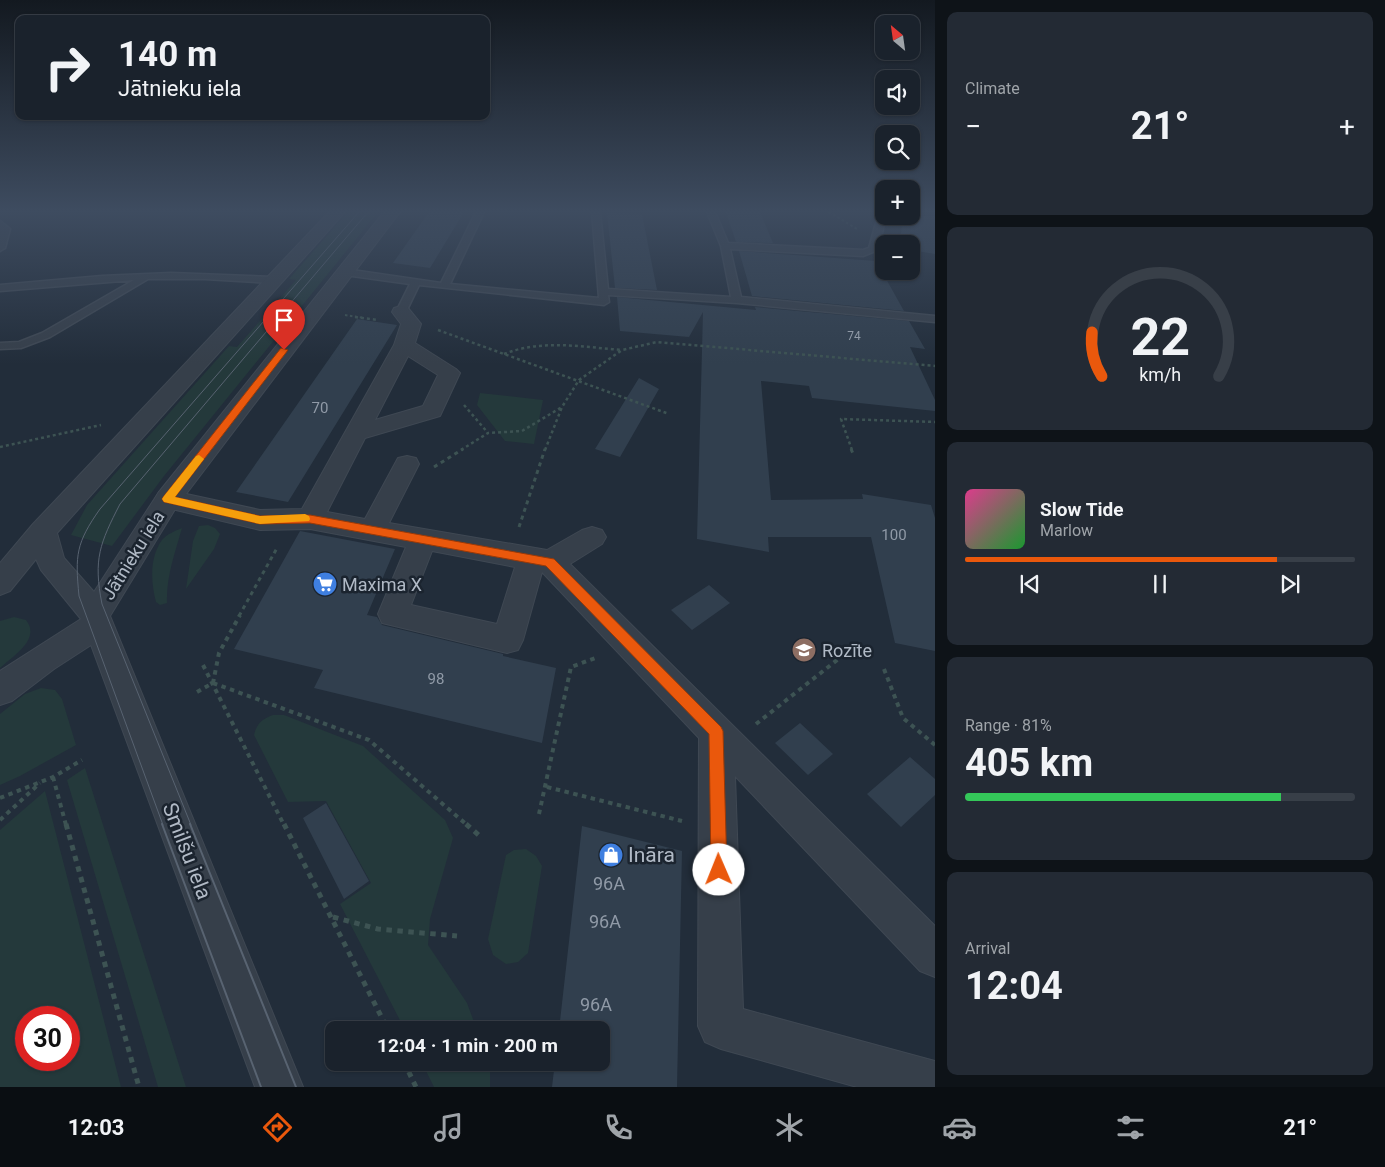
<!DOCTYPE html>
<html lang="en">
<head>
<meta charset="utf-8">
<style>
	:root { --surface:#1a222c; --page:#232a34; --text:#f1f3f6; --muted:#9fa4a9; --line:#383f48; --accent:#ea580c }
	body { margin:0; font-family:Roboto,sans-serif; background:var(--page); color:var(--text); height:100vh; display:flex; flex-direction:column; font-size:19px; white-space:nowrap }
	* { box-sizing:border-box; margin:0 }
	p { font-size:16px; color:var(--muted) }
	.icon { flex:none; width:28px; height:28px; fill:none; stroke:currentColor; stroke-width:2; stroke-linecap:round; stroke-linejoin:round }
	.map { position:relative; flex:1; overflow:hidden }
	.drawer { display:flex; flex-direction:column; gap:12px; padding:12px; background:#0e1318; width:450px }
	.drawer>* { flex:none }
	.banner { position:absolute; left:15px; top:15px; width:475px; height:105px; border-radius:10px; box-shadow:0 1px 4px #0004,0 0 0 1px var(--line); background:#1a222c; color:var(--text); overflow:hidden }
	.needle { width:32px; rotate:331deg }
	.buttons { position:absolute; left:875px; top:15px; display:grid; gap:10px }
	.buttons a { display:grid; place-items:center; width:45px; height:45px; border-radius:10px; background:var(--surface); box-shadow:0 1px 4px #0004,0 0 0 1px var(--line); font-size:25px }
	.speed { position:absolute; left:15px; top:1006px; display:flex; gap:10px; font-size:25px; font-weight:700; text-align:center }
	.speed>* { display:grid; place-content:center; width:65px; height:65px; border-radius:50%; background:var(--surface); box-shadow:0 1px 4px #0004,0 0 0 1px var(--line); line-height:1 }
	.speed .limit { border:8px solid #d22; background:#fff; color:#111 }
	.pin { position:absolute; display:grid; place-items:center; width:42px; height:42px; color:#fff; margin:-51px -21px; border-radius:50% 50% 50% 0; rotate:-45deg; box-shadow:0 0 5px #0007 }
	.pin .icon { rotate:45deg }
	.me { position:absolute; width:55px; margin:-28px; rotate:359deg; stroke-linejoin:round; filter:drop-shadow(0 0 4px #0008) }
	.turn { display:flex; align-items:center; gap:18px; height:105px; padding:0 20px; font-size:22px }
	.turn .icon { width:65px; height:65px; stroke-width:2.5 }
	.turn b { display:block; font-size:35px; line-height:42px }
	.big { font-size:38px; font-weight:700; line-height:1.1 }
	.drawer .card { flex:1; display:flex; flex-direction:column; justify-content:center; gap:8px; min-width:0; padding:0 18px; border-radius:10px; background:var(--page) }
	.drawer .dial { align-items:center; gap:0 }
	.dial svg { height:130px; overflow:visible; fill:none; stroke:var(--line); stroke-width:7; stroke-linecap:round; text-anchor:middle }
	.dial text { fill:var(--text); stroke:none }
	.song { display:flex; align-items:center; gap:15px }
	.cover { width:60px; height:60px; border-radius:8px; background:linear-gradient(135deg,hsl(330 70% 55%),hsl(130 70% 35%)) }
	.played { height:5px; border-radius:2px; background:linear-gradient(90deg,var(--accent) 80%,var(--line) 80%) }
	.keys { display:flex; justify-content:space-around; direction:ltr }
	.heat { display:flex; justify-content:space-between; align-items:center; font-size:28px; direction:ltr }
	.charge { height:8px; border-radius:4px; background:linear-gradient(90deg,#34c759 81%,var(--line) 0) }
	.trip { position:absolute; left:325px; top:1021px; width:285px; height:50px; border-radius:10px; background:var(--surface); box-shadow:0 1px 4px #0004,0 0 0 1px var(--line); font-weight:700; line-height:50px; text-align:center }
	.menu { display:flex; height:80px; justify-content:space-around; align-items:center; background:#0a0e12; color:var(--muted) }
	.menu .icon { width:35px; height:35px }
	.menu .on { color:var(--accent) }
	.menu b { font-size:22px; color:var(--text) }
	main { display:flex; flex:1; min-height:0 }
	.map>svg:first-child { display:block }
	.green { fill:#24393b; fill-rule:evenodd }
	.building { fill:#313f4e }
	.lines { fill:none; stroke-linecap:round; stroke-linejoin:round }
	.service-casing { stroke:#3f4853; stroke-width:3 }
	.minor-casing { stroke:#3f4853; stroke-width:2 }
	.tertiary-casing { stroke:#3f4853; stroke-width:2 }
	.path-far4 { stroke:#3d5353; stroke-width:2; stroke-dasharray:2.5 2.5; stroke-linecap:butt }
	.path-far3 { stroke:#3d5353; stroke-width:2.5; stroke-dasharray:3 3; stroke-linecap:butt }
	.path-far2 { stroke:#3d5353; stroke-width:3; stroke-dasharray:4 4; stroke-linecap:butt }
	.path-far1 { stroke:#3d5353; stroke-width:4; stroke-dasharray:4.5 4.5; stroke-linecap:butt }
	.path { stroke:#3d5353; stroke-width:5; stroke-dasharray:5.5 5.5; stroke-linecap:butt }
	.service { fill:#363f4a; fill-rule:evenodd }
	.minor { fill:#363f4a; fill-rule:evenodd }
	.tertiary { fill:#363f4a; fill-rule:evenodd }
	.tram-far1 { stroke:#586371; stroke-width:1 }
	.tram { stroke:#586371; stroke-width:2 }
	.route { fill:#ea580c; stroke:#983908 }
	.slow { fill:#f59e0b }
	.labels { text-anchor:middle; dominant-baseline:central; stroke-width:5; stroke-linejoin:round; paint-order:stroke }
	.far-number-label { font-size:12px; fill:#909aa7 }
	.number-label { font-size:15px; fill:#909aa7 }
	.street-label { font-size:18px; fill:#b1bac6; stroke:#1b242f }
	.poi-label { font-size:18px; fill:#b1bac6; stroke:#1b242f; text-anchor:start }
	.near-number-label { font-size:18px; fill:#909aa7 }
	.near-street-label { font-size:21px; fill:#b1bac6; stroke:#1b242f }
	.near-poi-label { font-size:21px; fill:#b1bac6; stroke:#1b242f; text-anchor:start }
</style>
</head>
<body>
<main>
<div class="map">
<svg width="935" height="1087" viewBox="0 0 935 1087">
	<rect width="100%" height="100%" fill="#222d3a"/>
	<path class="green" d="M348 212H378L164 476 112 546 71 535 87 505 229 346 237 347 296 280 289 279Z
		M480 393 543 400 534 444 505 441 477 405Z
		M208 525 215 528 220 534 214 549 186 589 193 541 199 526Z
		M182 528C175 553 166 577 167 603L160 605 156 602C151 583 149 558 162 540 167 534 175 531 182 528Z
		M14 617 26 620C41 639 14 655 0 668V621Z
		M41 688 55 690 62 699 76 745 20 776 0 785V714L25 694Z
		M273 715H284L363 746 445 820 453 838 430 919 428 945 467 1003 477 1030H405L340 904 371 883 326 801 288 802 254 735C257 723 262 719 273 715Z
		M85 768 186 1087H158L67 780Z
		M45 791 121 1087H0V830ZM26 1018H69V1060H26Z
		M526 849 536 856 542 866 528 953 518 962 506 964 493 955 488 939 506 855 514 850Z
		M422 1063H490V1087H434Z"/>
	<path class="building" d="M429 212H464L430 268 393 263Z
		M726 212H760L773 243 736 242Z
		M607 213 642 214 657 290 615 288Z
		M903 216H935V254L911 250V244H900Z
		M739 251 876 261 904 311 752 296Z
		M617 297 756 310 755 307 909 321 925 349 910 347 935 400V411L812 398 809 386 761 381 771 500 863 499 862 494 931 505 935 518V651L895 643 871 537H768L769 552 697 539 703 312 689 337 620 331Z
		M357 319 397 325 288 502 236 492Z
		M639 378 659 389 620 457 595 449Z
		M300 531 395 549 367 615 377 617 382 625 503 654V656L556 668 542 743 314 688 323 670 234 649Z
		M709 585 730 603 692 630 671 610Z
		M800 723 833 754 808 775 775 743Z
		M910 757 935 779V795L901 827 867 794Z
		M326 803 369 881 344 899 303 818Z
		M582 826 682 851 677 1087H552L555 1062H601V1030H559Z"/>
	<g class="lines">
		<defs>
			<path id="service" d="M476 212H484L450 284 599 298 592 212H600L608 289 731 297 721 246 707 212H715L728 243 863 250 869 248 879 212H884V216H886L878 250 863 256 730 249 741 297 935 316V322L737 303 608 295 609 302 604 305 419 285 406 312 401 315 396 312 410 284 345 275 340 272 345 269 441 283Z
				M0 221 10 229 5 248 0 251Z
				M171 273 273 277 278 280 273 283 205 279H148L50 337 21 348 0 349V343L19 342 42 333 134 280 0 291V285L102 276Z"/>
			<path id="minor" d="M401 306 408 308 421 324 415 343 456 369 460 373 440 416 365 438 327 512 365 519 398 458 407 456 416 458 419 464 389 523 547 550 582 530 592 527 602 530 606 537 602 544 570 564 935 926V977L920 971 735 776 743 1009 935 1061V1087H857L721 1049 705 1042 698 1026 699 738 542 572 523 640 518 650 507 653 382 623 378 614 406 547 310 529 260 530 159 506 155 499 159 492 168 490 260 510 302 509 394 345 401 324 392 312 394 308ZM408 356 438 375 423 406 375 420ZM432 551 515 567 497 624 411 605Z"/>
			<path id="tertiary" d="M329 212H345L57 533 64 558 94 592 159 492 384 212H400L177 506 110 616 303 1087H255L91 645 54 669 12 701 0 705V671L81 619 41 570 36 559 10 591 0 595V563L33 524Z"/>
		</defs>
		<use href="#service" class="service-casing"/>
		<use href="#minor" class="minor-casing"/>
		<use href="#tertiary" class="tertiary-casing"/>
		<path class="path-far4" d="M829 212 857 229
			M345 315 364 318"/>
		<path class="path-far3" d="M355 317 378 320
			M438 330 669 414
			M504 354C542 339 582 347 622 350
			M464 405 488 433
			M0 447 101 425
			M461 450 488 433 522 431 562 407
			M545 450 562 407 579 380 622 350 657 342 935 366
			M852 450 841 419 935 422"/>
		<path class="path-far2" d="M851 449 854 456
			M434 467 463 449
			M519 527 545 449
			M239 616 277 548"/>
		<path class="path-far1" d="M203 665 284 825
			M884 669 903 718 935 745
			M213 683 369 740 467 825
			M197 692 213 683 219 653 240 615
			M756 724 846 653
			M53 777 66 825
			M547 787 682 821
			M0 798 53 777 82 760
			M539 814 571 667 598 657
			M0 820 40 783"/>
		<path class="path" d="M66 824 139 1087
			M284 824 388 1030
			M466 824 482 838
			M333 917 378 929 457 936
			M404 1062 416 1087"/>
		<use href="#service" class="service"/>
		<use href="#minor" class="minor"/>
		<use href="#tertiary" class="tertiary"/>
		<path class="tram-far1" d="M163 825 79 596C75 555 76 543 100 509L359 212
			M191 825 102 604C93 559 100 543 120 504L368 212"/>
		<path class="tram" d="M162 824 261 1087
			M190 824 296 1087"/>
	</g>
	<linearGradient id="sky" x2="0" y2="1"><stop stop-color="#131920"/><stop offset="0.58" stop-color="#3e4c60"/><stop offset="1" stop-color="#3e4c60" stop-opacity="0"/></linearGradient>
	<rect width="935" height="364" fill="url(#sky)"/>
	<path class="route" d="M281 348 288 350 175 497 260 516 310 515 554 559 721 727 723 731 727 870 725 875 719 878 713 875 711 870 709 734 546 566 310 523 260 524 164 502 162 499 164 496Z"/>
	<path class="slow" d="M199 455 204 459 175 497 260 516 305 514 309 516 310 519 309 521 260 524 164 502 162 499 164 496 196 456Z"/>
	<defs>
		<symbol id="supermarket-disc" viewBox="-11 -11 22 22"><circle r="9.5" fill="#3f7fe0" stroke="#1b242f"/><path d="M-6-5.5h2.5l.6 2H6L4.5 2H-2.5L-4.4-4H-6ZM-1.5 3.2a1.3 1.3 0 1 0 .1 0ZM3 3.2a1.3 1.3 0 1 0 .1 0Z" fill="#fff"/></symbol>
		<symbol id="school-disc" viewBox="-11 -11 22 22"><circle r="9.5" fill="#8d6e63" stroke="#1b242f"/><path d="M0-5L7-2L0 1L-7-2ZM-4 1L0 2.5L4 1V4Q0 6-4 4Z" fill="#fff"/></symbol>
		<symbol id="shop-disc" viewBox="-11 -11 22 22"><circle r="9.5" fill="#3f7fe0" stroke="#1b242f"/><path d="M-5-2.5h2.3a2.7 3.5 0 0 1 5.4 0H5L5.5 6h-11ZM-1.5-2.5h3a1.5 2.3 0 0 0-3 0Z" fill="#fff"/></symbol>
	</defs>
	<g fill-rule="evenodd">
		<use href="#supermarket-disc" x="311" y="570" width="28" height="28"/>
		<use href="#school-disc" x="790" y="636" width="28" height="28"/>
		<use href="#shop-disc" x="597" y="841" width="28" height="28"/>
	</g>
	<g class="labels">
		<g class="far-number-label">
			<text x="854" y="336">74</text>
		</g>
		<g class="number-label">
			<text x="320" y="408">70</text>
			<text x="894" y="535">100</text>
			<text x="436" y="679">98</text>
		</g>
		<g class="street-label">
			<text transform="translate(133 555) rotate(-58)">Jātnieku iela</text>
		</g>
		<g class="poi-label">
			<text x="342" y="584">Maxima X</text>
			<text x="822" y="650">Rozīte</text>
		</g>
		<g class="near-number-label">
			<text x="609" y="883">96A</text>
			<text x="605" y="921">96A</text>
			<text x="596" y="1004">96A</text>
		</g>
		<g class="near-street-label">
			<text transform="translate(187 851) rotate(69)">Smilšu iela</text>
		</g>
		<g class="near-poi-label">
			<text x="628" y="855">Ināra</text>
		</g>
	</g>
</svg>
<div class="buttons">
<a><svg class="needle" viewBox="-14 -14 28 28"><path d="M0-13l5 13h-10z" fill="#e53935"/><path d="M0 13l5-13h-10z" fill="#9fa4a9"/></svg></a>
<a><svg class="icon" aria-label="sound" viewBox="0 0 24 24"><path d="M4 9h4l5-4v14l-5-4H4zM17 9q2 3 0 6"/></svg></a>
<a><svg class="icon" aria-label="search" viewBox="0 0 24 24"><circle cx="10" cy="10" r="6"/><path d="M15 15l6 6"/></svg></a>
<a>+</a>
<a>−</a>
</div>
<div class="speed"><div class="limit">30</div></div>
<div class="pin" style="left:284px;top:350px;background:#d93025"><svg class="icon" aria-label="arrive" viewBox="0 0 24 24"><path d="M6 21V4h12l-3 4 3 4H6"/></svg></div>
<svg class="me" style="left:719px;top:870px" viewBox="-20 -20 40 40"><circle r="19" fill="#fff"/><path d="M0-13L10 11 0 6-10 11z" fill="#ea580c"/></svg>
<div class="trip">12:04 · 1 min · 200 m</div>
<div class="banner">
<div class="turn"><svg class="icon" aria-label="right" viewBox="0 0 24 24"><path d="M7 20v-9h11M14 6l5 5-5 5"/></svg><div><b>140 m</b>Jātnieku iela</div></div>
</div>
</div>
<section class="drawer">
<div class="card"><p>Climate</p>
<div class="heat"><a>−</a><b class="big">21°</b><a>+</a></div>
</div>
<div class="card dial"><svg viewBox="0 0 100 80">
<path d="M14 69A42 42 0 1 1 86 69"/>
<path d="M14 69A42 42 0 0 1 8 42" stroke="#ea580c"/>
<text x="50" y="56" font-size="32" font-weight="700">22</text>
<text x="50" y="72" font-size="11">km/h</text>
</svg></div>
<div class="card">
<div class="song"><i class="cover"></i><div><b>Slow Tide</b><p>Marlow</p></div></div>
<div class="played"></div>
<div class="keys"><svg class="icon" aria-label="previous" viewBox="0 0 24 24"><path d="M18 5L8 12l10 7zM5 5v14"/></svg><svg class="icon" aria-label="pause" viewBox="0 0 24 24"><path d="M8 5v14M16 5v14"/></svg><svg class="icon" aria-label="next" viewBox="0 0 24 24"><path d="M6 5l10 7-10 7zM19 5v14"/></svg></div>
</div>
<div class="card"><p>Range · 81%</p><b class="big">405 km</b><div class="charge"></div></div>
<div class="card"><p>Arrival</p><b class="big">12:04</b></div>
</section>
</main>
<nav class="menu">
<b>12:03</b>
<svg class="icon on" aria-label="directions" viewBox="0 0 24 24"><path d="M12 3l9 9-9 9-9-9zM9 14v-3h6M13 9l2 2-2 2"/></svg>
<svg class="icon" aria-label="music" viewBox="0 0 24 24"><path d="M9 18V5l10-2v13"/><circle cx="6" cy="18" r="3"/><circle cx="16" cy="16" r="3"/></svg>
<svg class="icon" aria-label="phone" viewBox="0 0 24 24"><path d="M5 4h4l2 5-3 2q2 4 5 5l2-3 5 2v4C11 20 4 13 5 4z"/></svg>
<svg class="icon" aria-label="climate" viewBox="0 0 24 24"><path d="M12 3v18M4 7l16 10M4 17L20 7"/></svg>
<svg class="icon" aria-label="car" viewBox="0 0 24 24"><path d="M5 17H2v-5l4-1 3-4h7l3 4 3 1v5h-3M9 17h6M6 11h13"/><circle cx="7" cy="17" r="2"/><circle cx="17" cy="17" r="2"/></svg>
<svg class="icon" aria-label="filters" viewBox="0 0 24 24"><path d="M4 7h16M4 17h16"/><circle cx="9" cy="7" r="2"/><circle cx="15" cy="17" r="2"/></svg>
<b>21°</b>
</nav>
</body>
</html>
